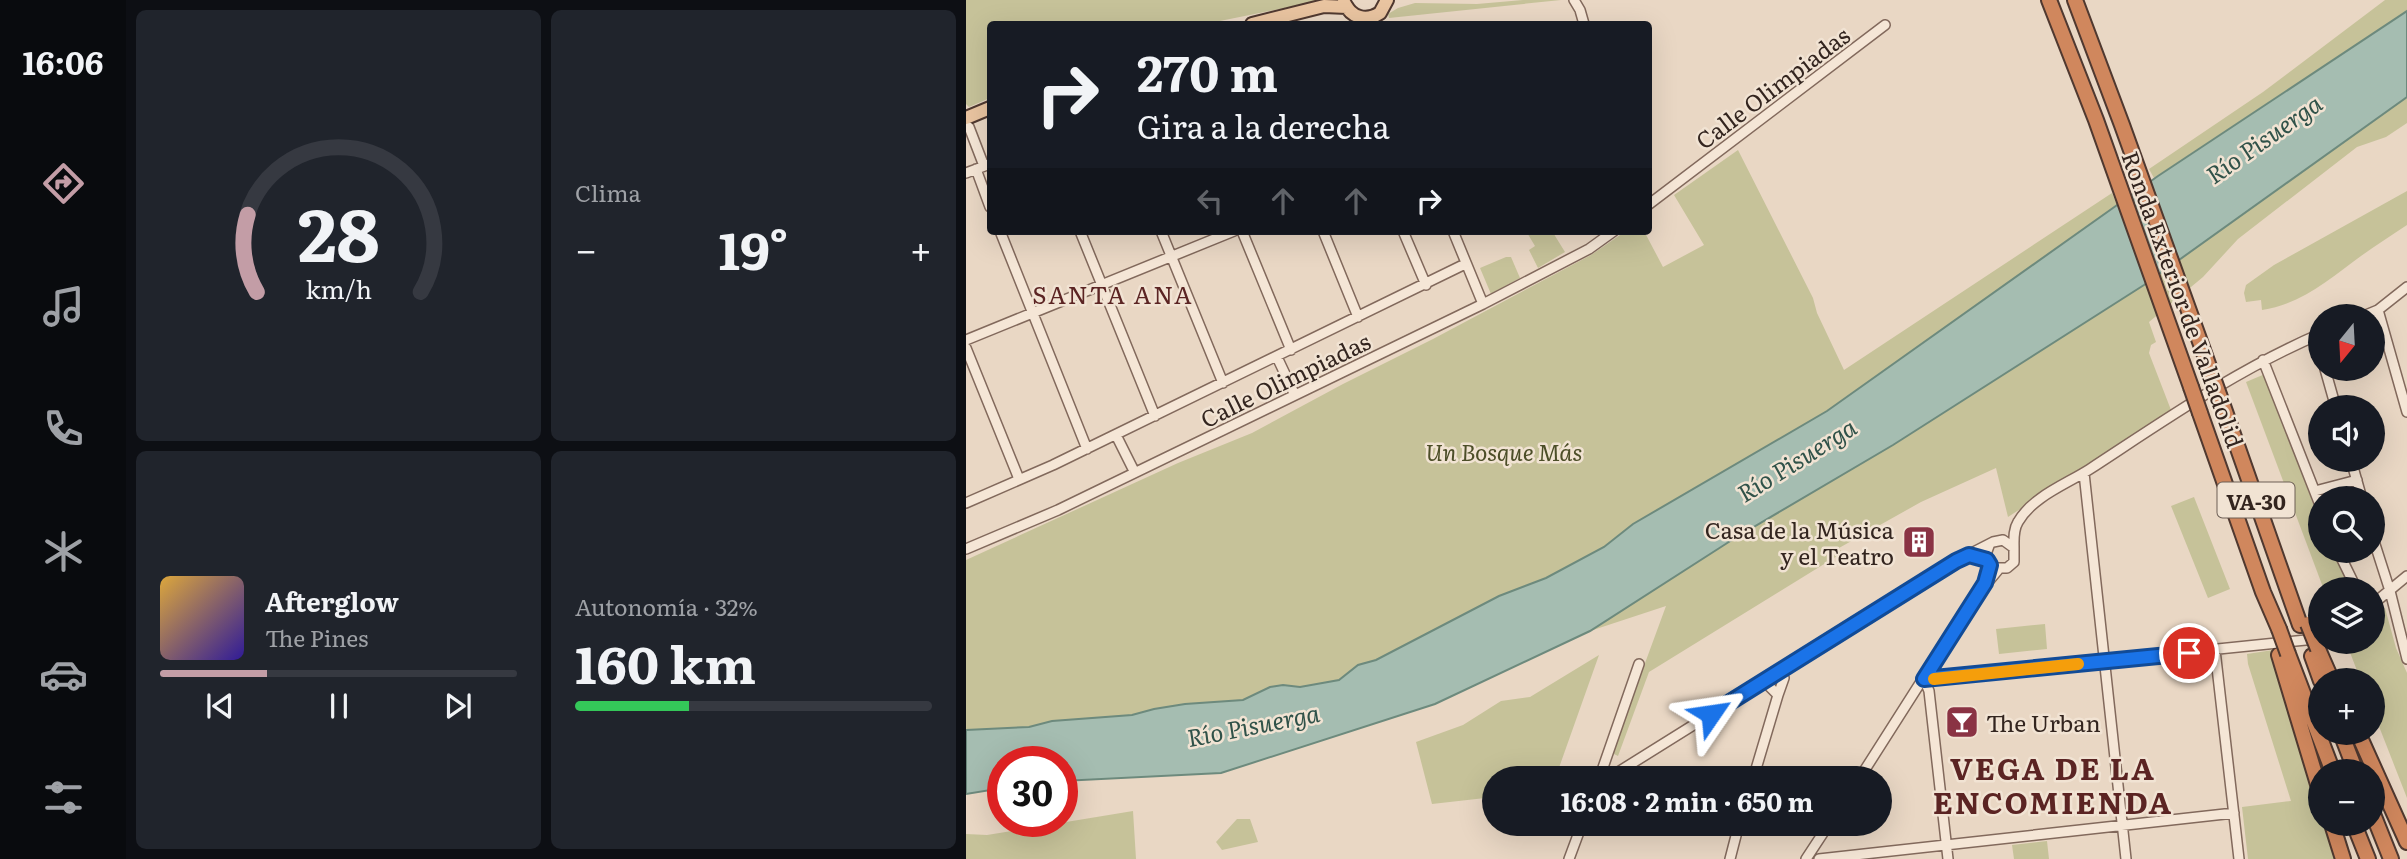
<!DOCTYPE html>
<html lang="es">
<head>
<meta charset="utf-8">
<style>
	:root { --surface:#171b24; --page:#20242c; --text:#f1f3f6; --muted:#9ea1a6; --line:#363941; --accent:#c39da6 }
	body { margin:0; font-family:Literata,serif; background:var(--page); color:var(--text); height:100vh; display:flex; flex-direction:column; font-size:26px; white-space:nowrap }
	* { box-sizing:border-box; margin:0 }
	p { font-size:23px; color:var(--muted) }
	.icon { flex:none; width:38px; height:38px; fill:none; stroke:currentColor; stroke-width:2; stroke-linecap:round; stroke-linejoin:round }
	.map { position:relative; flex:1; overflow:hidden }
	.side { display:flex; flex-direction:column; gap:10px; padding:10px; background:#0d0f14; width:840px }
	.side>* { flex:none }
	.hud { position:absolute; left:21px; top:21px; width:665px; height:214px; border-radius:7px; box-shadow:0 7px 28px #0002; background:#171b24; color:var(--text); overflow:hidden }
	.needle { width:46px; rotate:198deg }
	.tools { position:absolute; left:1342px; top:304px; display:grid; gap:14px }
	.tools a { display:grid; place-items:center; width:77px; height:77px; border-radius:50%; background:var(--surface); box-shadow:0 7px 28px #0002; font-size:35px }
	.speed { position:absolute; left:21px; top:746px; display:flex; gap:14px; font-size:35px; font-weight:700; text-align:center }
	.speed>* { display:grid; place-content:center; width:91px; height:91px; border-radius:50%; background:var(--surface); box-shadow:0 7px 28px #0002; line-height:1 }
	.speed .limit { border:10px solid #d22; background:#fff; color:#111 }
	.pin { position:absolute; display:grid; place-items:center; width:60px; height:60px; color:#fff; margin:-30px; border:4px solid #fff; border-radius:50%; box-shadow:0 2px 7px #0007 }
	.me { position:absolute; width:77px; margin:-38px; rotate:58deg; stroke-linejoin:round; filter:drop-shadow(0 0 5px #0008) }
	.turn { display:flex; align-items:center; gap:24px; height:147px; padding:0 35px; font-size:32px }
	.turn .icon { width:91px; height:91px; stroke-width:2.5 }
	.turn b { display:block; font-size:49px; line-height:60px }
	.lanes { display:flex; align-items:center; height:66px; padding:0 35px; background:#0003; justify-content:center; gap:35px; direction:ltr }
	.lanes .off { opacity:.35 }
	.big { font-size:52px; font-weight:700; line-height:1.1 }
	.side .tile { flex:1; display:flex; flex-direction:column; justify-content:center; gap:10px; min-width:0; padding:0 24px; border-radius:10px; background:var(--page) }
	.side .dial { align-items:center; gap:0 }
	.dial svg { height:182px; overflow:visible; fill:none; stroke:var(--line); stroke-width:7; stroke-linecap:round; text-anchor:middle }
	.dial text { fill:var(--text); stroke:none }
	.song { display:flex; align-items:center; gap:21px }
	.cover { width:84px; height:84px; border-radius:10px; background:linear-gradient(135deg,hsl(40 70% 55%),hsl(250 70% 35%)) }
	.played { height:7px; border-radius:4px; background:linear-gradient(90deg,var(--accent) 30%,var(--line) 30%) }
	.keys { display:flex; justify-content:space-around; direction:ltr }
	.heat { display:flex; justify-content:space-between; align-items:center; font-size:38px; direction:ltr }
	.charge { height:10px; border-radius:5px; background:linear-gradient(90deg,#34c759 32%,var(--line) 0) }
	.side .tiles { flex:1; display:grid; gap:10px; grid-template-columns:repeat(2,1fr) }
	.trip { position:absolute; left:516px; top:766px; width:410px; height:70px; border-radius:35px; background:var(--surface); box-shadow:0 7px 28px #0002; font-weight:700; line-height:70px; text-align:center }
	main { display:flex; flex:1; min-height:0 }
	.menu { display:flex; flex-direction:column; width:126px; justify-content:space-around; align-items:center; background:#090b0e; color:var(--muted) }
	.menu .icon { width:49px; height:49px }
	.menu .current { color:var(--accent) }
	.menu b { font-size:32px; color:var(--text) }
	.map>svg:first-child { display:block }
	.green { fill:#c6c299 }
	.water { fill:#a5bdb1; stroke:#6d8a7d; stroke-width:2 }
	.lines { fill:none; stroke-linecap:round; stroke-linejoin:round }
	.minor-casing { stroke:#82695c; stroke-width:12 }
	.major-casing { stroke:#503930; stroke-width:16 }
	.highway-casing { stroke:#503930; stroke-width:18 }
	.minor { stroke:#f5e6d6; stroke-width:9 }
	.major { stroke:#e9c4a0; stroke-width:12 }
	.highway { stroke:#d0875d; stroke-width:14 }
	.highway-bridge-casing { stroke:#503930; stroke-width:18; stroke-linecap:butt }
	.highway-bridge { stroke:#d0875d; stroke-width:14 }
	.route-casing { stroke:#114b97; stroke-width:18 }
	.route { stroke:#1a73e8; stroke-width:12 }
	.slow { stroke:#f59e0b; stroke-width:12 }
	.labels { text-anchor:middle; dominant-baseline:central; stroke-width:5; stroke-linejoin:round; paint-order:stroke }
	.shield { fill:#f1e3d3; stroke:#6c5e55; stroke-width:2 }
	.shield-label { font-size:21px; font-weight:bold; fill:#33251f }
	.street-label { font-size:23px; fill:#33251f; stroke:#f1e3d3 }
	.park-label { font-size:23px; font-style:italic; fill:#4c4e28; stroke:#f1e3d3 }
	.poi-label { font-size:23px; fill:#33251f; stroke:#f1e3d3; text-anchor:end }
	.water-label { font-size:24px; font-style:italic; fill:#305249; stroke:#f1e3d3 }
	.neighbourhood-label { font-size:24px; letter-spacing:2px; fill:#5b2423; stroke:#f1e3d3 }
	.district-label { font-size:30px; font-weight:bold; letter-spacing:2px; fill:#5b2423; stroke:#f1e3d3 }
</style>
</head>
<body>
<main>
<nav class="menu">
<b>16:06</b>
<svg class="icon current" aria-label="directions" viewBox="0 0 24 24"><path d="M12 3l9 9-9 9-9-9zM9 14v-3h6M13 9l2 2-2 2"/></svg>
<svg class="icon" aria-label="music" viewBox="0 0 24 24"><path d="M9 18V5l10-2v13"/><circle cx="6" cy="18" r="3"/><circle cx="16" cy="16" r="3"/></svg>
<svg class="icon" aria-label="phone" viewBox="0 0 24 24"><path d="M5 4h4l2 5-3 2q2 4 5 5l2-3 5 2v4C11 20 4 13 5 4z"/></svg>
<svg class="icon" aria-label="climate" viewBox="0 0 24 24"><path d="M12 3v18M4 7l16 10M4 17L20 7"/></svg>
<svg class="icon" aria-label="car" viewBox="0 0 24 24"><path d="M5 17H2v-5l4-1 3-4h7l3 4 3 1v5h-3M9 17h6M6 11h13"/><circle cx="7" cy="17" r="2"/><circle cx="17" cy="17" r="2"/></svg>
<svg class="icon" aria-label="filters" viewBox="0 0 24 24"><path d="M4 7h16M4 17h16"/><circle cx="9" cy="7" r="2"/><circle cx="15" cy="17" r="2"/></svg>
</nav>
<section class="side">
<div class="tiles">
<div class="tile dial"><svg viewBox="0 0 100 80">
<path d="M14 69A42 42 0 1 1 86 69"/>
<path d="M14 69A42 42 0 0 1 10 35" stroke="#c39da6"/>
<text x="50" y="56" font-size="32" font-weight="700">28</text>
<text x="50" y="72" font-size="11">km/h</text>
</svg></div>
<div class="tile"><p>Clima</p>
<div class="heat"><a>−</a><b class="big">19°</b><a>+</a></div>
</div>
<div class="tile">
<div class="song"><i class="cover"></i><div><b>Afterglow</b><p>The Pines</p></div></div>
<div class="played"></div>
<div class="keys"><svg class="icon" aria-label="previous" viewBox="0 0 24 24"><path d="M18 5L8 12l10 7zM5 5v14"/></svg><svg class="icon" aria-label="pause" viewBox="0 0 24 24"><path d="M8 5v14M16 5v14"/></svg><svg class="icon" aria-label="next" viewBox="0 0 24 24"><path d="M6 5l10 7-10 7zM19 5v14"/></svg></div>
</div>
<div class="tile"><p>Autonomía · 32%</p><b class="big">160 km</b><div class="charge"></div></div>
</div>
</section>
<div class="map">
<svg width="1441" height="859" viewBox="0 0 1441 859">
	<rect width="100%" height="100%" fill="#e9d7c4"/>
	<path class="green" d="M0 0H353V1L239 24H24V98L3 107 0 104Z
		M557 0H595L423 18 422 14 432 8 449 3 511 4Z
		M1419 0H1441V11L1188 178 1183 169 1297 92Z
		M1441 97V123L1420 137 1391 147 1272 239 1237 277 1183 322 1190 342 1185 345 1183 353 1205 410 1042 517 1030 468 955 502 873 548 876 553 683 672 652 756 646 753 700 606 624 631 769 538 927 445 1178 285Z
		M772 150 847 298 851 313 878 370 1146 193 1151 205 857 414 667 524 638 547 580 578 533 596 410 660 392 665 373 680 334 687 317 685 304 687 277 700 219 704 188 709 166 715 86 721 63 727 0 730V560L212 463 286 433 377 384 467 339 625 255 660 231H678L697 267 738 245 708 195Z
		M1441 191V225C1426 235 1410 245 1395 256 1365 278 1334 305 1296 310L1295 300 1280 302 1278 293 1280 285 1308 265Z
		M560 231H586L599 252 572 268 563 250 569 246Z
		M540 257H545L554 278 525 294 514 268Z
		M1299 374 1354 522V551H1368L1386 590H1358L1280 382Z
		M1228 497 1264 589 1242 598 1205 506Z
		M1419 608 1430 648 1441 673V798L1407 711V681H1395L1380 642H1407V618Z
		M1079 624 1081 649 1033 654 1030 629Z
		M1307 650 1354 797V824H1363L1375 859H1282L1276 807 1325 801 1282 664 1281 654Z
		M633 655 589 779H528V797L466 804 450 742 497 725 535 701 564 697Z
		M167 811 170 859H0V834L21 835Z
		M271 819H284L292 842 256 850 250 842Z
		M1081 841 1083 859H1048L1046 845Z"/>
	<path class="water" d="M1441 11V97L1178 285 927 445 769 538 624 631 469 704 255 773 96 781V761H37V788L0 794V730L63 727 86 721 166 715 188 709 219 704 277 700 304 687 317 685 334 687 373 680 392 665 410 660 533 596 580 578 638 547 667 524 861 411 1192 176Z"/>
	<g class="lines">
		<defs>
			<path id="minor" d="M608 0 614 10 618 24
				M3 127 18 166
				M10 169 24 207
				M0 173 24 164
				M682 205 919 25
				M34 231 121 449
				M114 231 189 416
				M195 231 257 383
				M276 231 325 350
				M357 231 392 317
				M437 231 460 285
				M487 231 517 304
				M1412 310 1441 412
				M1395 317 1412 310 1441 287
				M1349 336 1354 354
				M0 340 268 231
				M0 348 53 479
				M311 357 327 391
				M1297 360 1354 505
				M1359 369 1370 408
				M150 435 167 469
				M1385 460 1396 499
				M1118 473 1160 859
				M1349 491 1391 480
				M0 503 87 465 495 266
				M1407 538 1424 591 1441 659
				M1048 548C1048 540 1047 530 1052 522 1067 496 1101 484 1124 469 1199 420 1272 369 1354 334
				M0 549 92 510 517 304 623 249 648 231
				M1372 551 1391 590
				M1407 604 1441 576
				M1249 650 1273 859
				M958 679 1350 639
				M958 679 963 691 982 859
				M812 695 818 678 814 670
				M633 779 673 664
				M641 779 990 561 1027 542 1037 540 1048 548V562L1041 568H1028C1019 562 1019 555 1023 546
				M787 779 812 695 798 681
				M893 779 1007 600 1032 570
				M603 859 616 824
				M764 859 773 824
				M840 859 863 824
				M853 859 1268 813"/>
			<path id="major" d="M378 2C385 18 400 22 414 13L421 0
				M286 24 358 6 381 7
				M0 118 24 108"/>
			<path id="highway" d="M1083 0 1130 120 1225 387
				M1109 0 1156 125 1246 375
				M1255 400 1334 625
				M1234 413 1297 592 1313 629
				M1352 649 1366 681
				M1322 654 1367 772
				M1313 655 1354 791
				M1346 656 1355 681
				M1375 733 1390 772
				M1392 733 1441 842
				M1407 814 1425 859
				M1366 824 1377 859
				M1388 824 1402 859"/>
		</defs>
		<use href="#minor" class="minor-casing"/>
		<use href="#major" class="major-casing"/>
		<use href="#highway" class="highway-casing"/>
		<use href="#minor" class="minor"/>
		<use href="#major" class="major"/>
		<use href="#highway" class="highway"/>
		<defs>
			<path id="highway-bridge" d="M1246 375 1255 400
				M1225 387 1234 413
				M1342 624 1352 649
				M1313 629 1322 654"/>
		</defs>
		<use href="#highway-bridge" class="highway-bridge-casing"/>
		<use href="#highway-bridge" class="highway-bridge"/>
	</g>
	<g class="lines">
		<defs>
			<path id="route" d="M745 714 990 561 1003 555 1021 560 1024 565 1019 583 958 679 1223 653"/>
		</defs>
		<use href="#route" class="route-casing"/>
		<use href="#route" class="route"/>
		<path class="slow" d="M968 679 1112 664"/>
	</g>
	<defs>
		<symbol id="building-square" viewBox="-11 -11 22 22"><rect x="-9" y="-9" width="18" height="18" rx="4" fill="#8a3344" stroke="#f1e3d3"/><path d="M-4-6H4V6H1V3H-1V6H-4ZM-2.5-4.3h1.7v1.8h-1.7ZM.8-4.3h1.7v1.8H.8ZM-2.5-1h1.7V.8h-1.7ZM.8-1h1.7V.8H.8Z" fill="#fff"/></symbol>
		<symbol id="bar-square" viewBox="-11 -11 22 22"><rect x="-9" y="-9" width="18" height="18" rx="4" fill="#8a3344" stroke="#f1e3d3"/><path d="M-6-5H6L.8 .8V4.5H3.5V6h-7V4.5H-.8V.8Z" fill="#fff"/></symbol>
	</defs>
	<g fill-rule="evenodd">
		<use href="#building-square" x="934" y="523" width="38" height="38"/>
		<use href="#bar-square" x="977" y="703" width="38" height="38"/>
	</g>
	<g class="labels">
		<rect class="shield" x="1251.5" y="482.5" width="77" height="35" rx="5"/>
		<g class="shield-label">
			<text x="1290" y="500">VA-30</text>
		</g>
		<g class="street-label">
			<text transform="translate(806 87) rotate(-37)">Calle Olimpiadas</text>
			<text transform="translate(1218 299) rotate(70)">Ronda Exterior de Valladolid</text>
			<text transform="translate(319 379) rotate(-26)">Calle Olimpiadas</text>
		</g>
		<g class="park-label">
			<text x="538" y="451">Un Bosque Más</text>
		</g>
		<g class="poi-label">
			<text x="928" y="529">Casa de la Música<tspan x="928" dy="26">y el Teatro</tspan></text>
			<text x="1020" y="722" text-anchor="start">The Urban</text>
		</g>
		<g class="water-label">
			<text transform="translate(1297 138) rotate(-35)">Río Pisuerga</text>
			<text transform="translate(830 459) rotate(-32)">Río Pisuerga</text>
			<text transform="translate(287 724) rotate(-11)">Río Pisuerga</text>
		</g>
		<g class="neighbourhood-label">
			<text x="147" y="293">SANTA ANA</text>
		</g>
		<g class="district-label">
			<text x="1087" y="767">VEGA DE LA<tspan x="1087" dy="34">ENCOMIENDA</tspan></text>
		</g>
	</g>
</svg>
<div class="tools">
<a><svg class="needle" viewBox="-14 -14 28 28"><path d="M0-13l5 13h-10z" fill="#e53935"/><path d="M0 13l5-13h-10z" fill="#9ea1a6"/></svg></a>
<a><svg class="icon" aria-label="sound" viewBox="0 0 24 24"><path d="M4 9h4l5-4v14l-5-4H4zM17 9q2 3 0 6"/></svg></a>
<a><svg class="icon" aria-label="search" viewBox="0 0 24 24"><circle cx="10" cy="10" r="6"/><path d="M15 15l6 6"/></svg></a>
<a><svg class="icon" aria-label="layers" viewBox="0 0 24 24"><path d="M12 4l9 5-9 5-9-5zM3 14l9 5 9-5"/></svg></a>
<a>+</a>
<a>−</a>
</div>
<div class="speed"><div class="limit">30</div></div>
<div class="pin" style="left:1223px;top:653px;background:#d93025"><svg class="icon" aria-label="arrive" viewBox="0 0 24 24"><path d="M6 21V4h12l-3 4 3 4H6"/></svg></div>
<svg class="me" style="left:745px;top:714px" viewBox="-20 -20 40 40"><path d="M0-17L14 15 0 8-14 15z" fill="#1a73e8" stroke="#fff" stroke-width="4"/></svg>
<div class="trip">16:08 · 2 min · 650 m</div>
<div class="hud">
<div class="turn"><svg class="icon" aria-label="right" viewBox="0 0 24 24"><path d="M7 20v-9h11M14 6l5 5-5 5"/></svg><div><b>270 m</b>Gira a la derecha</div></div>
<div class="lanes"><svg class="icon off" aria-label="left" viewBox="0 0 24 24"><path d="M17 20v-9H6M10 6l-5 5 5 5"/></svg><svg class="icon off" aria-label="ahead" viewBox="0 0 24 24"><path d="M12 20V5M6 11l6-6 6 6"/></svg><svg class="icon off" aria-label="ahead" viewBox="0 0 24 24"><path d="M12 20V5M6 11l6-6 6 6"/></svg><svg class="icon" aria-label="right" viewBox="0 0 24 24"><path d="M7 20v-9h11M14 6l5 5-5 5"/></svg></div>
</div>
</div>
</main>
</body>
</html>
